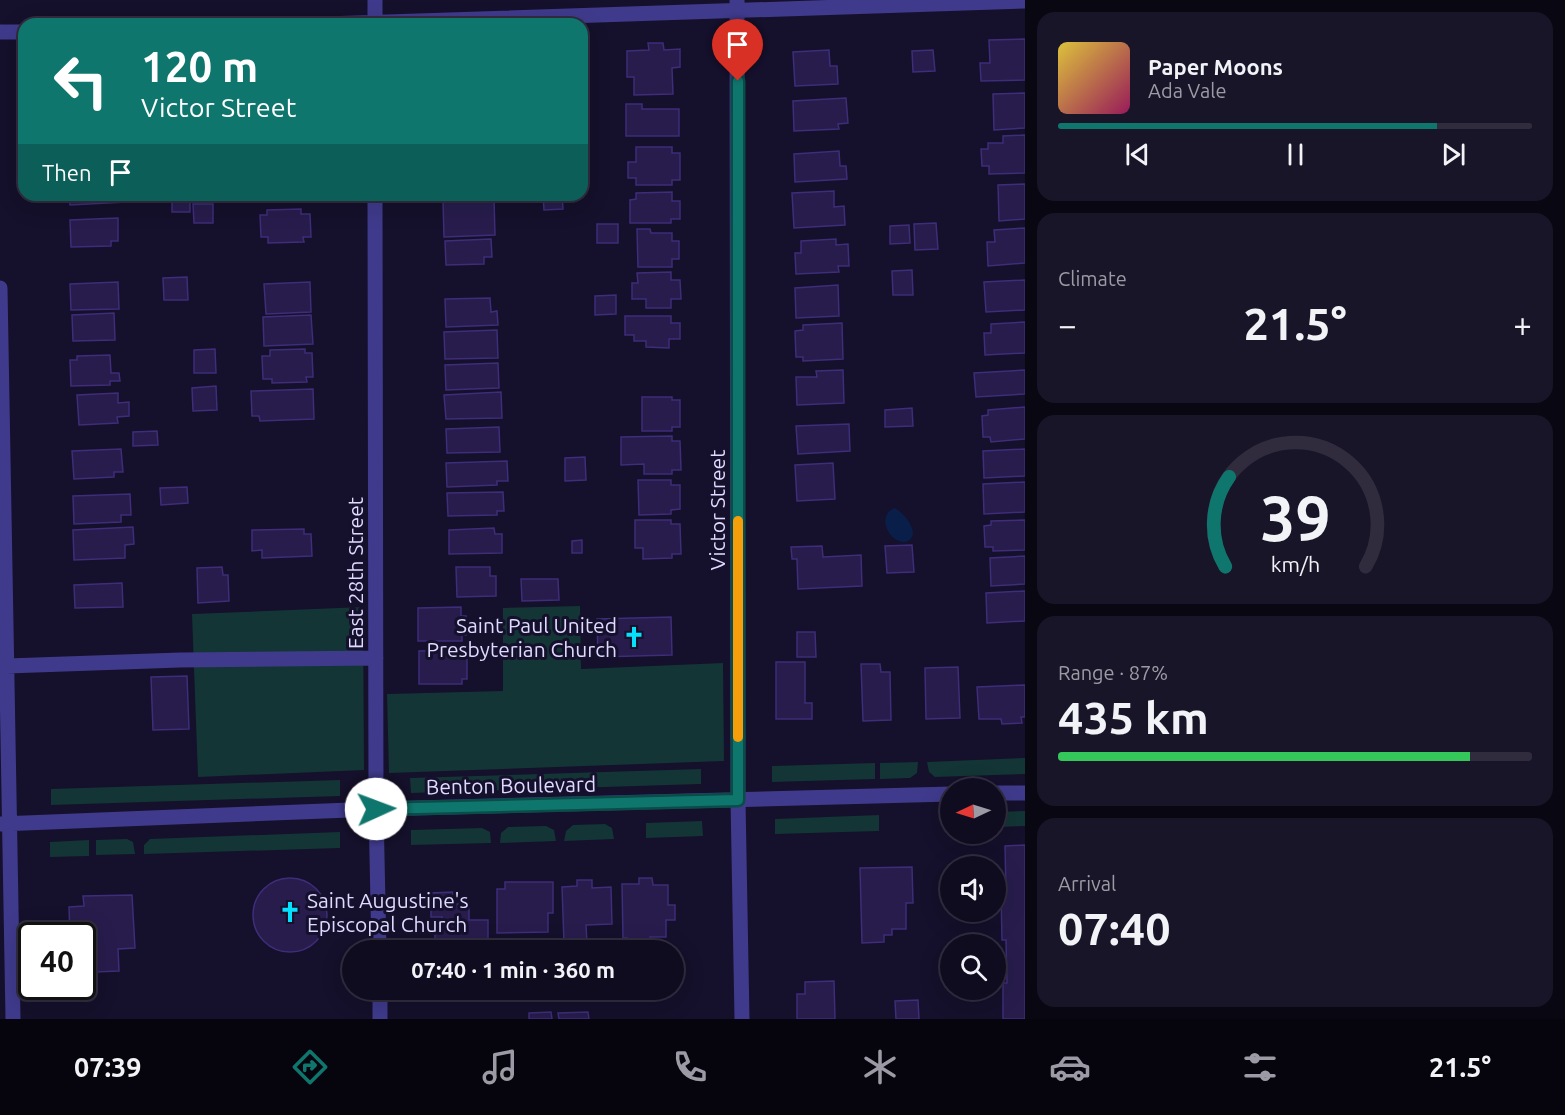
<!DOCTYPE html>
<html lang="en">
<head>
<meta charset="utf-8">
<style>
	:root { --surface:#100c20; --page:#191529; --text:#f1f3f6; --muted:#9c9ba5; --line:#302c3e; --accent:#0f766e }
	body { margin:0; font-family:Ubuntu,sans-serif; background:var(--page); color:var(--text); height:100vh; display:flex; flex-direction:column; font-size:22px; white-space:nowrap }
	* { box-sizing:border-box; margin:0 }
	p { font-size:20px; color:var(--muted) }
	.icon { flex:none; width:33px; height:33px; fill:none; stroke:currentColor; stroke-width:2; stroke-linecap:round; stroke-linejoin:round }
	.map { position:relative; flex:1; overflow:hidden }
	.side { display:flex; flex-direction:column; gap:12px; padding:12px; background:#090712; width:540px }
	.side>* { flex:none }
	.top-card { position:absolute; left:18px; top:18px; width:570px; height:183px; border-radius:18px; box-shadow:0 6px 24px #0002,0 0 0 2px var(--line); background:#0f766e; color:#fff; overflow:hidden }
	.needle { width:39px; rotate:266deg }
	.buttons { position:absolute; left:940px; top:778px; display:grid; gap:12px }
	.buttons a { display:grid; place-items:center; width:66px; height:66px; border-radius:50%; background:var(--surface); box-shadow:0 6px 24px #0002,0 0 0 2px var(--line); font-size:30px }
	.speed { position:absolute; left:18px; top:922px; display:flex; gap:12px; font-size:30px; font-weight:700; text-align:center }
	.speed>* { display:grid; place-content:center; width:78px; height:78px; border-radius:50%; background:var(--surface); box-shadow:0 6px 24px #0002,0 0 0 2px var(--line); line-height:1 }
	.speed .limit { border:3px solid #111; border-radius:9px; background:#fff; color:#111 }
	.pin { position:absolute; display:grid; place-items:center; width:51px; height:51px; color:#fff; margin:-62px -26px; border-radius:50% 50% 50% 0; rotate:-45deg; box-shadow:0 0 6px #0007 }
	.pin .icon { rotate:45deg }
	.me { position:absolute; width:66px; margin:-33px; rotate:88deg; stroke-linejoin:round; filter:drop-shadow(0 0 4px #0008) }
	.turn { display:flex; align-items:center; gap:21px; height:126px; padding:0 24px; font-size:27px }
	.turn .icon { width:78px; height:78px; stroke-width:2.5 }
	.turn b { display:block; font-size:42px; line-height:51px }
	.then { display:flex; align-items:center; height:57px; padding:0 24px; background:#0003; gap:12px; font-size:22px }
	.big { font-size:45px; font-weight:700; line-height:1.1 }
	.side .tile { flex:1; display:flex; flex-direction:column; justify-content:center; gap:9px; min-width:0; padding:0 21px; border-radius:18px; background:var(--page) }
	.side .dial { align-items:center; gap:0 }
	.dial svg { height:156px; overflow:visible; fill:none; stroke:var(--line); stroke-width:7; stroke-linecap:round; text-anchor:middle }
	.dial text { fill:var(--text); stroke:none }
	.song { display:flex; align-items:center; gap:18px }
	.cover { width:72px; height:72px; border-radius:9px; background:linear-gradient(135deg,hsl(50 70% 55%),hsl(330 70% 35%)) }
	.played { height:6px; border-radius:3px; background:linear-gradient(90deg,var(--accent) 80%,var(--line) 80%) }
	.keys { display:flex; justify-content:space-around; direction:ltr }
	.heat { display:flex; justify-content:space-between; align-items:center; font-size:33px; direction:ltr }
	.charge { height:9px; border-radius:4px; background:linear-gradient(90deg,#34c759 87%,var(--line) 0) }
	.trip { position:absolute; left:342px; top:940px; width:342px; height:60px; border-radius:30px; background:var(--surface); box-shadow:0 6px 24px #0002,0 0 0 2px var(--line); font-weight:700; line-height:60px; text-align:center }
	.tabs { display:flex; height:96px; justify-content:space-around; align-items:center; background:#06050d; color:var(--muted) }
	.tabs .icon { width:42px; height:42px }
	.tabs .selected { color:var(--accent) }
	.tabs b { font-size:27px; color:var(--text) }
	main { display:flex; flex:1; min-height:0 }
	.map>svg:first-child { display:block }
	.green { fill:#133535 }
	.water { fill:#091f4a }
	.building { fill:#271c4c; stroke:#3e2d79; stroke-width:1.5 }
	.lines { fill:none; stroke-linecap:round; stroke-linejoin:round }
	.minor { stroke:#3f3a8b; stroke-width:15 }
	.route-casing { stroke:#0a4d48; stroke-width:15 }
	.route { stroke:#0f766e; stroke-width:10 }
	.slow { stroke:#f59e0b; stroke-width:10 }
	.labels { text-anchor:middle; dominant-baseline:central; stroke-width:6; stroke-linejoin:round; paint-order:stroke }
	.street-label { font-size:21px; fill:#dfdaff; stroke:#15102b }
	.poi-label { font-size:21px; fill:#dfdaff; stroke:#15102b; text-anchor:end }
</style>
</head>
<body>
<main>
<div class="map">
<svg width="1025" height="1019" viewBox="0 0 1025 1019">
	<rect width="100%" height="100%" fill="#15102b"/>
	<path class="green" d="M580 606 581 669 723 663 724 761 389 773 387 694 503 691V608Z
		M363 607 364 770 198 777 192 614Z
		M1025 758V774L935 777 929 772 927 762Z
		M918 762 917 773 910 778 880 779V763Z
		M875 763V779L772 782V766Z
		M701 769V784L411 793 410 778Z
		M340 780V796L51 805V789Z
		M1025 811V826L996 827V812Z
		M879 815V831L775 834V819Z
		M702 821 703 836 646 838V823Z
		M605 824 612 828 614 839 564 841 566 831 573 825Z
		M546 826 554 830 556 841 500 843 501 833 508 827Z
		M482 828 490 832 491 843 411 845V830Z
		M340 832V848L144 854V845L150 839Z
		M127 839 133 842 135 854 96 855V840Z
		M89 840V856L50 857V842Z"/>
	<path class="water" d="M894 508C903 511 922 534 908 541 895 548 873 519 894 508Z"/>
	<path class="building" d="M1025 39V80L981 81 980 63H990L989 40Z
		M648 43H663L664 50 680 49V67L672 68 673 94 634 95V77H627V51L649 50Z
		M829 50 830 66H837L838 84 795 86 793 52Z
		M933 50 935 71 913 72 912 51Z
		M1025 93V128L994 130 993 94Z
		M846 98 848 123 838 124 839 129 794 131 793 101Z
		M626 104H642V109H679V136H626Z
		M1025 135V173L989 174V166H982L981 149H988V143H1003V136Z
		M636 147H672V153H680V180H672V185H636V178H628V162H636Z
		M839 151 840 166H846L847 179 795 182 794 154Z
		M1025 184V219L999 221 998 185Z
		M834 191V207L844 206 845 225 794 228 792 193Z
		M672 192V201H680V219H671V223H630V200L636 199V193Z
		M69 195H126V202L70 205Z
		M172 195H190V212H172Z
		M543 195H562L563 209 544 210Z
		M494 199 495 235 444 237 443 201Z
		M193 204H213V223H194Z
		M301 209V214H310L311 237H303L304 242 268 243V237H261L260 215H267V210Z
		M118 218V241H111V246L71 247 70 220Z
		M936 223 938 249 915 250 914 224Z
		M597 224H618V243H597Z
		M909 225 910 243 890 244V226Z
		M1025 228V263L988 266 987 242H995L994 230Z
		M637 229H650L651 233H672V241H679V259H672V267H638Z
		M491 239 492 257H484V264L446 265 445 241Z
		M836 239V245L848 244 849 266H838L839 272 796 274 795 253H801V241Z
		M912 270 913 295H893L892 271Z
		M671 272V280H680L681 299H671V308H646V299H632V283H638L637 273Z
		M187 277 188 300H164L163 278Z
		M1025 280V310L986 312 984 282Z
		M118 282 119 309 71 310 70 284Z
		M310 282 311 312 266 314 264 284Z
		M838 285 839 316 796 318 795 288Z
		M616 295V314L595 315V296Z
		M490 298 491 312 497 311 498 325 446 327 445 299Z
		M114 313 115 340 73 341 72 315Z
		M311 315 313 344 264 346 263 317Z
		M625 316H671V323H680V339H669V348L646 347V341H634V335H625Z
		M1025 322V353L985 355 984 333H991V324Z
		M842 323 843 359 803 361V357H796L795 331 803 330V325Z
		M497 330 498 358 445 359 444 332Z
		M215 349 216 373H194V350Z
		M305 349V353H312L313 377H306L307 382 272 383V379H263L262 356H270V350Z
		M110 355 111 373H119L120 381H110V385L71 386 70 360H77V356Z
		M498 363 499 388 446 390 445 365Z
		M843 370 844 403 797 405 796 377H817L816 371Z
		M1025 370V394L976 397 974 373Z
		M216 386 217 410 193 411 192 388Z
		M313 389 314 419 260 421 259 416H252L251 391Z
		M501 392 502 418 446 419 444 395Z
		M118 393V403L129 402V416L117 417 118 423 79 425 77 395Z
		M642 397H672V400H680V427H672V431H642Z
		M1025 407V439L991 442 990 437H983L982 416 988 415V410Z
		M912 408 913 426 885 427V410Z
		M849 424 850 451 798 454 796 426Z
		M499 427 500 452 447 453 446 429Z
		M157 431 158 445 133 446V432Z
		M672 436V441H680L681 470H672V474H644V464L621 465V437Z
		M121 449 123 472H114V477L74 479 72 451Z
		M1025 449V476L984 478 983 451Z
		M585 457 586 480 565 481V458Z
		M507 461 508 481H497V485L447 487 446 463Z
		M833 463 835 499 797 501 795 465Z
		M638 480H671V485H680V509L671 510V514L639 515Z
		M1025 482V512L984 514 983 484Z
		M187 487 188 503 161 505 160 488Z
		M503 492 504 511H497V515L448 516 447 493Z
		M130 494 131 515H121V522L74 524 73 496Z
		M635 520H671V524H680L681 554H672V558L643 559V548H635Z
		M1025 520V550L993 551V547H985L984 526 991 525V521Z
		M133 527 134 544 125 545V558L74 560 73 530Z
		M494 528 495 534H502V553L449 554V530Z
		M304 529V534H311L312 556 262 558V550L252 551V530Z
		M582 540V553H572V541Z
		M912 545 914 572 887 573 885 546Z
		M822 546 823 557 861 555 862 586 798 589 797 559H792L791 547Z
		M1025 556V584L991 586 990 558Z
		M222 567 223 575H228L229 601 198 603 197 568Z
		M456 567H490V576H496V596L457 597Z
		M521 579H558L559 600 522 601Z
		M122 583 123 607 75 608 74 585Z
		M1025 591V621L987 623 986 593Z
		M461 607V616H466V635H462V641H418V608Z
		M671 617 672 655 598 657 597 619Z
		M797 632H815L816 657H797Z
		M462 650V658H467V679H462V684H419V651Z
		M776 662H805V703H812V719H776Z
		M861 664H880L881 672H890L891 720 863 721Z
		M958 667 960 718 926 719 925 668Z
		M187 676 189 729 153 730 151 677Z
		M1025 685V717H1021L1022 723 1002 724 1001 719H979L977 687Z
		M1025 845V1019H1003V983H1007L1006 940H1002L1001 892H1006L1005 846Z
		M912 867 913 903H906V929H892V935H884V942L862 943 860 868Z
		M253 915a37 37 0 1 1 74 0a37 37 0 1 1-74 0Z
		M639 878H652L653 885H668V905H675V920H666V937H650V944H627V938H623L622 884H639Z
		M577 880H592V888L611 887 612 924 586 925 587 943H564L562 887 577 886Z
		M505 882H553V913H548V932L497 933V889H505Z
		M453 892 452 904H469V920H488V949L435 951V931H442V917H431V893Z
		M132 895 135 948 118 949 119 971 95 972 94 948 82 949V936H70L69 907 84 906 83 896Z
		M834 981 835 1019H797V994H805V982Z
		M918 1000 919 1019H896L895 1001Z
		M551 1012 552 1019H529V1013Z
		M588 1012 589 1019H559L558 1013Z"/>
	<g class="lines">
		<path class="minor" d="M375 0V24
			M737 0 738 800 742 1019
			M325 24 1025 1
			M0 32H24
			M375 195 376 809 379 951
			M0 288 13 1019
			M7 666 180 660 376 658
			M996 793H1025
			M0 824 376 809 951 794
			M380 990V1019"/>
	</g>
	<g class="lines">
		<defs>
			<path id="route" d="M376 809 738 800V81"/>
		</defs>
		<use href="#route" class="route-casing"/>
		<use href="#route" class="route"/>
		<path class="slow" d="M738 737V521"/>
	</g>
	<defs>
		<symbol id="church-bare" viewBox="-9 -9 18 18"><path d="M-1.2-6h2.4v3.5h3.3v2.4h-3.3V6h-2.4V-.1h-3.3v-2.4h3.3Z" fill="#06e0ff" stroke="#15102b" stroke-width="2.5" paint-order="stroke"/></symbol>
	</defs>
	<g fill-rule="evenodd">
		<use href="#church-bare" x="619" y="622" width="30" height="30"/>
		<use href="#church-bare" x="275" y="897" width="30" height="30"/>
	</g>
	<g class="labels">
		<g class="street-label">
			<text transform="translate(717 510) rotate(-90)">Victor Street</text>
			<text transform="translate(355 573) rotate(-90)">East 28th Street</text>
			<text transform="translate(511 785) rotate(-1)">Benton Boulevard</text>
		</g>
		<g class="poi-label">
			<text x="617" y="625">Saint Paul United<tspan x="617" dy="24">Presbyterian Church</tspan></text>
			<text x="307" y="900" text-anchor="start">Saint Augustine's<tspan x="307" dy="24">Episcopal Church</tspan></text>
		</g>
	</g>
</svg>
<div class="buttons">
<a><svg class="needle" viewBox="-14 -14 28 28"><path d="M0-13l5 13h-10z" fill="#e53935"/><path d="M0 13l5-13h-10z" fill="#9c9ba5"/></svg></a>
<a><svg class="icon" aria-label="sound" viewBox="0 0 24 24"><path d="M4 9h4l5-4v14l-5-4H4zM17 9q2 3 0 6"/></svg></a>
<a><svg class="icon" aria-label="search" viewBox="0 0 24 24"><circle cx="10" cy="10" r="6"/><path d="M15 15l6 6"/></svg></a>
</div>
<div class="speed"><div class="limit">40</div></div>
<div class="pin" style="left:738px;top:81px;background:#d93025"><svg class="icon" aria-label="arrive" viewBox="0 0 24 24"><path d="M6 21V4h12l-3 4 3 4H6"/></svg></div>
<svg class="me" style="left:376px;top:809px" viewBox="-20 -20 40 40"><circle r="19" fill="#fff"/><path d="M0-13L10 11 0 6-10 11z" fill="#0f766e"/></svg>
<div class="trip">07:40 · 1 min · 360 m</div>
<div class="top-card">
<div class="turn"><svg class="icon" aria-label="left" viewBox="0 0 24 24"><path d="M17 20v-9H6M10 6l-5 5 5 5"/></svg><div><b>120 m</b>Victor Street</div></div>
<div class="then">Then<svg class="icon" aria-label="arrive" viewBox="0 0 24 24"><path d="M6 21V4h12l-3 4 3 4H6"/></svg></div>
</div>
</div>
<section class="side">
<div class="tile">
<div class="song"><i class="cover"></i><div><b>Paper Moons</b><p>Ada Vale</p></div></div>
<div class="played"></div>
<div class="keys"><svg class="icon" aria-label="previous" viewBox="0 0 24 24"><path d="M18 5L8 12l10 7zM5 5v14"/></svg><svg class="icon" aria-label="pause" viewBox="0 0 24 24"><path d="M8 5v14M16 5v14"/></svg><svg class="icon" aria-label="next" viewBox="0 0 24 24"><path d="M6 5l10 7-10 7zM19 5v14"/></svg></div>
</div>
<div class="tile"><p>Climate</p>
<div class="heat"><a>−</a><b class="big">21.5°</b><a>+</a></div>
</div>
<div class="tile dial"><svg viewBox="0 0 100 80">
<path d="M14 69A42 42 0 1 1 86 69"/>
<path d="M14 69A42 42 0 0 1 16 23" stroke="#0f766e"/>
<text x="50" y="56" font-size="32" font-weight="700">39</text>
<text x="50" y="72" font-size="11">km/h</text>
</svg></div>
<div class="tile"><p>Range · 87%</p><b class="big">435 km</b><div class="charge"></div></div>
<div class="tile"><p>Arrival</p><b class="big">07:40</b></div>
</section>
</main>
<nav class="tabs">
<b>07:39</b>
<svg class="icon selected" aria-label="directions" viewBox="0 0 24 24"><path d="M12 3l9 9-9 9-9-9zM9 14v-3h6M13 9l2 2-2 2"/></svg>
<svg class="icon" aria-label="music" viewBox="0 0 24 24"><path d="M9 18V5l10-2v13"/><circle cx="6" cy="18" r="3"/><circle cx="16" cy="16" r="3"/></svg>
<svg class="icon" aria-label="phone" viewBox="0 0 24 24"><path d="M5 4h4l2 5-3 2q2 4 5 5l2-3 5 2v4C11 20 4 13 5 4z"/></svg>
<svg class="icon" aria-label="climate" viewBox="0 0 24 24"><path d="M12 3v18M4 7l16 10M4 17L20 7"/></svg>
<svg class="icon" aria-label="car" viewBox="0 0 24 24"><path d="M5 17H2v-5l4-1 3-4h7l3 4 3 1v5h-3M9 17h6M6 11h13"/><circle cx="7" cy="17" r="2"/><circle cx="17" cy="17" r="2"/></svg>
<svg class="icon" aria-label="filters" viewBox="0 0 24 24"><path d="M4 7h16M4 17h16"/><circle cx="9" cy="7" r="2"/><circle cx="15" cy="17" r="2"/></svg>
<b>21.5°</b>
</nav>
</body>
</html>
